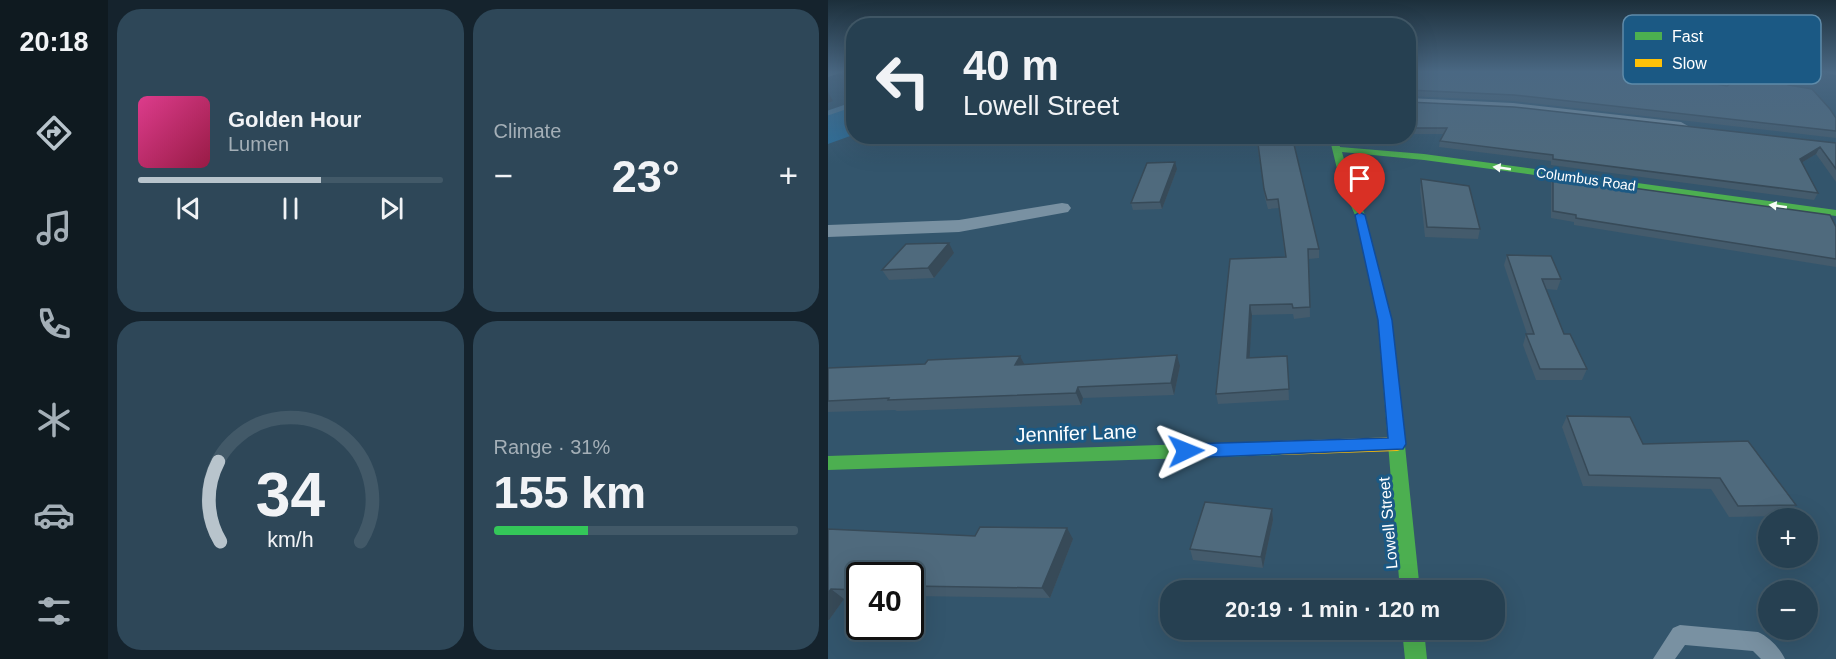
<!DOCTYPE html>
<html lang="en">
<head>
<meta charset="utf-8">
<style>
	:root { --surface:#264051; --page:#2e4758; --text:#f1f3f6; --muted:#a4afb7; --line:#425968; --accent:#b8c4cc }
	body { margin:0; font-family:Arial,sans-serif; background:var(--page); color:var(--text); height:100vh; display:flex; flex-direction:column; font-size:22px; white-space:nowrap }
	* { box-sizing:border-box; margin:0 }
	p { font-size:20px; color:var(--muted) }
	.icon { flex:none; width:33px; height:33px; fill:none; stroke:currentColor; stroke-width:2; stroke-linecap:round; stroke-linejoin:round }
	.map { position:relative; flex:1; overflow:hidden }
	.panel { display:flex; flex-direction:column; gap:9px; padding:9px; background:#15232d; width:720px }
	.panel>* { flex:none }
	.banner { position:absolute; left:18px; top:18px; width:570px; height:126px; border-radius:24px; box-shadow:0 6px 24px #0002,0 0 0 2px var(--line); background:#264051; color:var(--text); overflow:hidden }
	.fabs { position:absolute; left:930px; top:508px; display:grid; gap:12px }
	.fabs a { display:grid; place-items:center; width:60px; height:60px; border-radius:50%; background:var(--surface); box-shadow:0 6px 24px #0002,0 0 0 2px var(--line); font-size:30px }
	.speed { position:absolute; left:18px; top:562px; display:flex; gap:12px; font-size:30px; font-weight:700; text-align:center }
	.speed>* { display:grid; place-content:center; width:78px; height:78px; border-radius:50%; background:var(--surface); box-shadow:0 6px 24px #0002,0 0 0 2px var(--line); line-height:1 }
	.speed .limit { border:3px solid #111; border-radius:9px; background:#fff; color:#111 }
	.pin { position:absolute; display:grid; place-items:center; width:51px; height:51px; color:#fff; margin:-62px -26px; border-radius:50% 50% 50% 0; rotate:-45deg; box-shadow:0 0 6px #0007 }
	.pin .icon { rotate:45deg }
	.me { position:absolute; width:66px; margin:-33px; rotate:88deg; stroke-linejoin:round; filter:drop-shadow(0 0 4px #0008) }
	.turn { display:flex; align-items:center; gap:21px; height:126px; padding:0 18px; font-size:27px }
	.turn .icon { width:78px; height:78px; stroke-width:2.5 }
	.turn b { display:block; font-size:42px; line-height:51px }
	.big { font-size:45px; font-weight:700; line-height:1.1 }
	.panel .card { flex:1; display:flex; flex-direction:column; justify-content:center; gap:9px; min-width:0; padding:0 21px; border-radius:24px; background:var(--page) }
	.panel .dial { align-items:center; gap:0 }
	.dial svg { height:156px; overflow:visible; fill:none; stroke:var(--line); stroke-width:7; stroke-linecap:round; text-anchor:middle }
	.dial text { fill:var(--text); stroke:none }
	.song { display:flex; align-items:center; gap:18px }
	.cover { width:72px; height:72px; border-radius:9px; background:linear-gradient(135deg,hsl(330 70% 55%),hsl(340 70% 35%)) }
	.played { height:6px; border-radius:3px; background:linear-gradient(90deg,var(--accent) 60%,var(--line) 60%) }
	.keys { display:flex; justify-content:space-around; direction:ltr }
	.heat { display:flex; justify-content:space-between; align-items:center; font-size:33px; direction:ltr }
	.charge { height:9px; border-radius:4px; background:linear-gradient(90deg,#34c759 31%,var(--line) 0) }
	.panel .tiles { flex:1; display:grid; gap:9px; grid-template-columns:repeat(2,1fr) }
	.trip { position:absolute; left:332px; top:580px; width:345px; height:60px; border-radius:24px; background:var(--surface); box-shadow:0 6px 24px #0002,0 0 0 2px var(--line); font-weight:700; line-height:60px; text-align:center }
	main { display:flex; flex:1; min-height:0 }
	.menu { display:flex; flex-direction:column; width:108px; justify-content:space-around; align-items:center; background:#0f1a20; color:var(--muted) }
	.menu .icon { width:42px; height:42px }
	.menu .on { color:var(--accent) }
	.menu b { font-size:27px; color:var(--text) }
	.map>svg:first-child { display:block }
	.green { fill:#2b6e9a }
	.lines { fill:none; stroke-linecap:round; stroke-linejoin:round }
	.stream { stroke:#4f7b9a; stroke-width:4.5 }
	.lane { fill:#7991a2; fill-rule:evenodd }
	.street { fill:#7991a2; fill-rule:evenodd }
	.fast { fill:#4caf50; fill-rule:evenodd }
	.slow { fill:#ffc107; fill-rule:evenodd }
	.wall { fill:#445b6c }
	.shaded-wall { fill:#374a58 }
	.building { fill:#4f6a7d; stroke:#374a58; stroke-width:1.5 }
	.oneway { fill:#f6fbf6 }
	.route { fill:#1a73e8; stroke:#114b97; stroke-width:1.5 }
	.labels { text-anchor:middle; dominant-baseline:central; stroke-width:6; stroke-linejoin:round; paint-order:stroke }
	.far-street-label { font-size:14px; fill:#fff; stroke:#1b5984 }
	.street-label { font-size:16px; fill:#fff; stroke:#1b5984 }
	.near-street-label { font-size:20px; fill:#fff; stroke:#1b5984 }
	.key { fill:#1b5984; stroke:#5f8ba9; stroke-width:1.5 }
	.key-label { font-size:16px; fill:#fff }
</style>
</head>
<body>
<main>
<nav class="menu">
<b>20:18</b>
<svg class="icon on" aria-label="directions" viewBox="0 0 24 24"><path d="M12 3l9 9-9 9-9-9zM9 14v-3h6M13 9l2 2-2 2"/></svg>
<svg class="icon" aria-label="music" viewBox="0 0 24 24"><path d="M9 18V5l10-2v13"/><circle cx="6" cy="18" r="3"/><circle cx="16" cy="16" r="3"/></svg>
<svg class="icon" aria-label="phone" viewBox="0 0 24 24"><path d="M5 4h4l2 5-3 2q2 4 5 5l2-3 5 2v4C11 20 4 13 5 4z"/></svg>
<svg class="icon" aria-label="climate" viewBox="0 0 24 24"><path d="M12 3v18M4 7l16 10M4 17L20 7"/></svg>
<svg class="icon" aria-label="car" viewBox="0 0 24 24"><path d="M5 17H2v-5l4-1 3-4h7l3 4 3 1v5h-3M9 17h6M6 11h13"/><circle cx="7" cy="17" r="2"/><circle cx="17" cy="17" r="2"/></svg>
<svg class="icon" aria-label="filters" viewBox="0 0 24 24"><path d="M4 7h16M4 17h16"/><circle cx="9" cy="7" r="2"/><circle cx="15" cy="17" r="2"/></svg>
</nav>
<section class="panel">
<div class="tiles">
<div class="card">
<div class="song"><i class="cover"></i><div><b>Golden Hour</b><p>Lumen</p></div></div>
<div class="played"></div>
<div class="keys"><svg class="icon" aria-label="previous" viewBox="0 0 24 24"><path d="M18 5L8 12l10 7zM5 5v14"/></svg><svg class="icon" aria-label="pause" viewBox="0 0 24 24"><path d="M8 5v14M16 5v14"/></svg><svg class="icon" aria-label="next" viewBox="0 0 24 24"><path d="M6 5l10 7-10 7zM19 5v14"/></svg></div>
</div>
<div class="card"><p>Climate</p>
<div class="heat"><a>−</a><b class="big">23°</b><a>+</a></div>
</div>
<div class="card dial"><svg viewBox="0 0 100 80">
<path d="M14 69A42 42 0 1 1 86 69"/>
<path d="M14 69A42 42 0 0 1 13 28" stroke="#b8c4cc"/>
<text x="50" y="56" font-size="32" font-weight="700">34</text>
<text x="50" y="72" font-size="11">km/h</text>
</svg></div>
<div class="card"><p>Range · 31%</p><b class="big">155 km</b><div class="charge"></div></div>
</div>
</section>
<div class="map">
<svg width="1008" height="659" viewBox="0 0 1008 659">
	<rect width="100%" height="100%" fill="#33556c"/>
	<path class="green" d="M25 104V135L0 144V114Z"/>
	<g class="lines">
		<path class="stream" d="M0 113 26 104"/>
		<path class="lane" d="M852 625 930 632C941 637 952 648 957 659H933L925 651 857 645 847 659H825L845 628Z"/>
		<path class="street" d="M0 71H18L0 77Z
			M810 71H836L897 81 903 85 897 89 815 74Z
			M998 71H1008V75L999 73Z
			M580 98 685 103 853 122 860 126 853 130 685 111 580 106Z
			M234 203 240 204 243 208 240 212 131 232 0 237V225L131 220Z"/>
		<path class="fast" d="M501 136H509L512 147 596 154 1008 210V216L596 160 514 152 522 181 537 215 564 320 592 591H572L550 320 527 215 512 181Z
			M454 441 460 443 462 448 460 453 454 455 0 470V456Z
			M574 630H596L599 659H577Z"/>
		<path class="slow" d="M569 437 575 439 577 444 575 449 569 451 454 455 448 453 446 448 448 443 454 441Z"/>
	</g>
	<path class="wall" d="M580 71 899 86 903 83 897 79 851 71H990L966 86 1008 118V138L685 101 580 96Z
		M580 102 1008 143V182L988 154 973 163 990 193 986 200 723 165V161L611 147 612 141 615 134H580Z
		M428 136 491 249V258L481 259 482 317 466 319 465 314 424 315 421 358 459 356 461 400 390 404 388 394 402 259 457 257 451 208 440 209 437 198Z
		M349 169 334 209 305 210 303 203Z
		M725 177 1008 227V267L746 225V222L723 218V183Z
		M593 179 652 229 650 239 597 237 592 189Z
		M126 253 106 278 61 280 54 270Z
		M679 255 733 279 729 290 718 289 736 334 759 369 754 380H708L695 345 698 334H699L676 265Z
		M192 356 196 364 352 366 346 395 255 398 253 405 69 411 67 410 0 412V368L97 364Z
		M739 416 815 444 968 505 957 516 901 517 883 489 755 486 734 427Z
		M444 509 445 520 435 568 365 560 362 549Z
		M0 529 147 536 245 539 222 598 82 596V576H32V599H16L1 620H0Z"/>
	<path class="shaded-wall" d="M984 71H990L958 90 961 85Z
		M0 92 5 101 0 103Z
		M992 147 988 154 968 166 972 159Z
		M347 162 349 169 334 209 332 202Z
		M121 243 126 253 106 278 100 268Z
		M422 305 424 315 421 369 419 358Z
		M349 355 352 366 346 395 343 383Z
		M192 356 198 367 187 365Z
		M250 387 255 398 253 405 248 393Z
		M444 509 445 520 435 568 433 557Z
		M239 528 245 539 222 598 214 588Z
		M3 589 16 599 1 620H0V593Z"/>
	<path class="building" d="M580 71H818L899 86 908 80 900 74 885 71H984L961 85 984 89 1002 109 1008 118V131L686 95 580 90Z
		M580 102 686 107 1008 143V169L992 147 972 159 990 193 725 159V155L612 141 619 128H580Z
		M429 136H464L491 249H480L482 307 465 308 464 304 422 305 419 358 459 356 461 389 388 394 402 259 458 257 450 199 439 200 436 189Z
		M347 162 332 202 303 203 319 163Z
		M725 177 1002 215 1008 227V259L748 218V215L725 211Z
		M593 179 641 186 652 229 599 227Z
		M121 243 100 268 54 270 78 244Z
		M679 255 723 256 733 279H714L736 334H742L759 369H712L698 334H706Z
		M349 355 343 383 250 387 248 393 60 400 61 398 0 401V368L97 364 100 360 192 356 187 365Z
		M739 416 802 417 815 444 920 441 968 505 910 506 892 478 761 475Z
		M377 502 444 509 433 557 362 549Z
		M152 527 239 528 214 588 82 586V576H32V590L3 589 0 593V529L147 536Z"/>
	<defs><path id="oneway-solid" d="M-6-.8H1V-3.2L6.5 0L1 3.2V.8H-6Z" transform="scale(1.5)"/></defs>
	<g class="oneway">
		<use href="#oneway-solid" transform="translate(674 168) rotate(-172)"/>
		<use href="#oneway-solid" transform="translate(950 206) rotate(-172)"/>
	</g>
	<linearGradient id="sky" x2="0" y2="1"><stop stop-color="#1c2f3b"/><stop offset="0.44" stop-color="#4a6883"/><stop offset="1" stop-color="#4a6883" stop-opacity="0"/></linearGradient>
	<rect width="1008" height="163" fill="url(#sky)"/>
	<path class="route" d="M532 212 537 215 564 320 578 444 575 449 358 458 352 456 349 451 352 446 358 444 560 438 550 320 527 215Z"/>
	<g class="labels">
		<g class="far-street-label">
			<text transform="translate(758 179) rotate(8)">Columbus Road</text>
		</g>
		<g class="street-label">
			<text transform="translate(560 523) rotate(-95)">Lowell Street</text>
		</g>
		<g class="near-street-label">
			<text transform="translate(248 433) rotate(-2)">Jennifer Lane</text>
		</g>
	</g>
	<rect x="795" y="15" width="198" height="69" rx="9" class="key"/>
	<rect x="807" y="32" width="27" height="8" fill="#4caf50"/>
	<rect x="807" y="59" width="27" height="8" fill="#ffc107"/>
	<g class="key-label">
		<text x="844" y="42">Fast</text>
		<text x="844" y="69">Slow</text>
	</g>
</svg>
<div class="fabs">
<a>+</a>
<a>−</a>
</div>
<div class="speed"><div class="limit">40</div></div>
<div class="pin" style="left:532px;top:215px;background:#d93025"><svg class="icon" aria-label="arrive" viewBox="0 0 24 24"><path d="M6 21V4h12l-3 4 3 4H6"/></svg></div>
<svg class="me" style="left:358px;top:451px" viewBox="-20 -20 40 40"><path d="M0-17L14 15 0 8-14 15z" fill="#1a73e8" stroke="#fff" stroke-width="4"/></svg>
<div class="trip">20:19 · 1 min · 120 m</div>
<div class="banner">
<div class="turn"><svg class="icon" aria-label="left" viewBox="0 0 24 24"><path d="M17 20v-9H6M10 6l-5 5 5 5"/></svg><div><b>40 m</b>Lowell Street</div></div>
</div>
</div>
</main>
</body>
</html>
